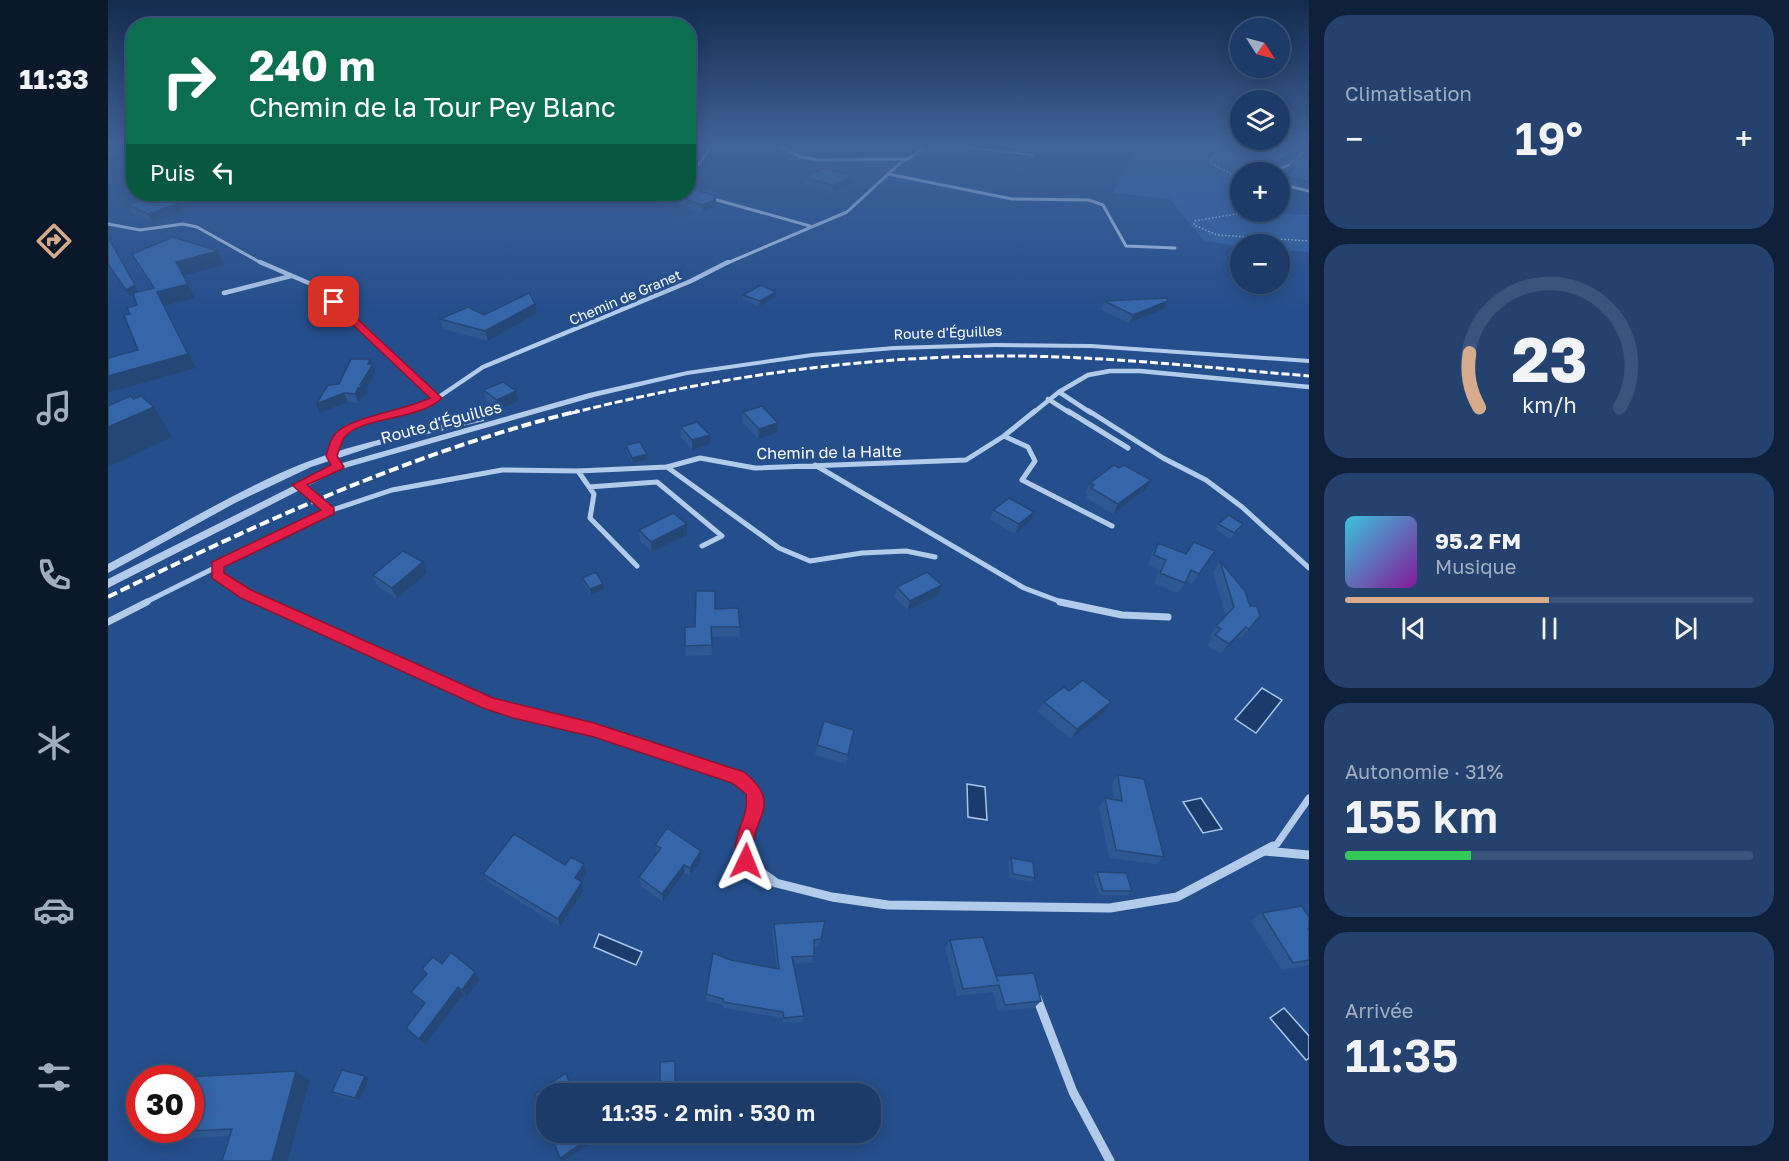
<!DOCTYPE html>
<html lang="fr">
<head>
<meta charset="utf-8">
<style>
	:root { --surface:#1c3b69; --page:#25426f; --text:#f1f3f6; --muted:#a0adc0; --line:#3a557d; --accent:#d6ab8b }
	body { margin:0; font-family:"Golos Text",sans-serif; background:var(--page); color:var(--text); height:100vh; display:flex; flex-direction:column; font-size:22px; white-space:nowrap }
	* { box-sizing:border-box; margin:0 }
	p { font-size:20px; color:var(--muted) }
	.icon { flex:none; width:33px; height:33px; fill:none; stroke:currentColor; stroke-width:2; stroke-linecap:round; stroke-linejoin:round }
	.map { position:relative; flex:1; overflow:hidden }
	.side { display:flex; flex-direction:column; gap:15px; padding:15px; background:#0f203a; width:480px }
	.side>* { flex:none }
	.hud { position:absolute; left:18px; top:18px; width:570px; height:183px; border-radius:24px; box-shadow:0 3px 15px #0003,0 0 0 2px var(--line); background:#0b6e4f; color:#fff; overflow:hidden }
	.needle { width:39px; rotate:126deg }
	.tools { position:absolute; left:1122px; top:18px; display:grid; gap:12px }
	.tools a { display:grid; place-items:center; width:60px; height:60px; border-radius:50%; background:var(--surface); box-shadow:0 3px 15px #0003,0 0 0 2px var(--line); font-size:30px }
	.speed { position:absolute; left:18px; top:1065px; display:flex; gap:12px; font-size:30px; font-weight:700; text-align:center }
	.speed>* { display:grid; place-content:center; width:78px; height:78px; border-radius:50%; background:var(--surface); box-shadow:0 3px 15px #0003,0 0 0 2px var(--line); line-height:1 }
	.speed .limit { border:9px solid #d22; background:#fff; color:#111 }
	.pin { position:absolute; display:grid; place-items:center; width:51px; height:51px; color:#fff; margin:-26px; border-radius:12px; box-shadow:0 3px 9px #0006 }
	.me { position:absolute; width:66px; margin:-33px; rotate:2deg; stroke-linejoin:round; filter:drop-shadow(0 0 4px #0008) }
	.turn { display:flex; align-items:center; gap:21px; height:126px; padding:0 24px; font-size:27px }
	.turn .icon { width:78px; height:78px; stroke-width:2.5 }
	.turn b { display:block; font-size:42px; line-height:51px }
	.then { display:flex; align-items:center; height:57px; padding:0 24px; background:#0003; gap:12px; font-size:22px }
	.big { font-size:45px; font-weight:600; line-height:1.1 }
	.side .widget { flex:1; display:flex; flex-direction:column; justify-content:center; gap:9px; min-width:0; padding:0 21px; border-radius:24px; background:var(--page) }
	.side .dial { align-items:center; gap:0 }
	.dial svg { height:156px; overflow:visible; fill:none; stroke:var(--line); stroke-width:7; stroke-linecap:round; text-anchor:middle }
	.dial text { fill:var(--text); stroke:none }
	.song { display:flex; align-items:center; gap:18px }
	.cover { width:72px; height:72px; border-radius:9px; background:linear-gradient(135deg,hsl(190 70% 55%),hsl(290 70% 35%)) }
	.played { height:6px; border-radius:3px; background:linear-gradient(90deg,var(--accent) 50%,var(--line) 50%) }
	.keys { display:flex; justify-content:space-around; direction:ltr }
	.heat { display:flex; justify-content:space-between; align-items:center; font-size:33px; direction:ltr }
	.charge { height:9px; border-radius:4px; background:linear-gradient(90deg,#34c759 31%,var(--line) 0) }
	.trip { position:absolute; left:428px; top:1083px; width:345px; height:60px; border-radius:24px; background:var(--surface); box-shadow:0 3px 15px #0003,0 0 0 2px var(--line); font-weight:600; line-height:60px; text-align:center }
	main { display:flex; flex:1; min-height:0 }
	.tabs { display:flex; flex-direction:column; width:108px; justify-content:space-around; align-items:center; background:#0b182a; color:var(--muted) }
	.tabs .icon { width:42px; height:42px }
	.tabs .active { color:var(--accent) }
	.tabs b { font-size:27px; color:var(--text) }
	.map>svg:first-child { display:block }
	.green { fill:#2f61a4 }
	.water { fill:#1a3b6c; stroke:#a7c5eb; stroke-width:1.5 }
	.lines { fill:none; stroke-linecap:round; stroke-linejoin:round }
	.path { stroke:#b3cbeb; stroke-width:1.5; stroke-dasharray:1.5 2; stroke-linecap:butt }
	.service { stroke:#b3cbeb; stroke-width:2 }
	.minor-far4 { stroke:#b3cbeb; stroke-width:3 }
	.minor-far3 { stroke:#b3cbeb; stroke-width:4.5 }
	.minor-far2 { stroke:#b3cbeb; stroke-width:5 }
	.minor-far1 { stroke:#b3cbeb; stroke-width:7 }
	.minor { stroke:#b3cbeb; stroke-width:9 }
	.tertiary { fill:#b3cbeb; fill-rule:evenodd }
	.rail-far1 { stroke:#fff; stroke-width:3; stroke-dasharray:8 3; stroke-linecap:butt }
	.rail { stroke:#fff; stroke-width:4; stroke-dasharray:10 4; stroke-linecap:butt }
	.wall { fill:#2e5891 }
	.shaded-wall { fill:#254776 }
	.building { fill:#3566a9; stroke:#254776; stroke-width:1.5 }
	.route { fill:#e11d48; stroke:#92132f; stroke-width:1.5 }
	.labels { text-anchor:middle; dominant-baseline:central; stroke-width:6; stroke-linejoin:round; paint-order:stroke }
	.far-street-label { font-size:14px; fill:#fff; stroke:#254f8c }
	.street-label { font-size:16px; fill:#fff; stroke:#254f8c }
</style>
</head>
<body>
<main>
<nav class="tabs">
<b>11:33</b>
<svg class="icon active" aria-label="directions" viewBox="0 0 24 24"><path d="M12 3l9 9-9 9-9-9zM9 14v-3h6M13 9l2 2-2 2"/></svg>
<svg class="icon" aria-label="music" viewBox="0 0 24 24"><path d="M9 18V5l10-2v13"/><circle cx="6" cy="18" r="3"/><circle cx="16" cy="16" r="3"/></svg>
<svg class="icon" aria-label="phone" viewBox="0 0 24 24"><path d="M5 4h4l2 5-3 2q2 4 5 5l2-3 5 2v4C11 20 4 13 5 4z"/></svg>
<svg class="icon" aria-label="climate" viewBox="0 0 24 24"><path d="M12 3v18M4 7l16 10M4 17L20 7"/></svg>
<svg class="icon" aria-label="car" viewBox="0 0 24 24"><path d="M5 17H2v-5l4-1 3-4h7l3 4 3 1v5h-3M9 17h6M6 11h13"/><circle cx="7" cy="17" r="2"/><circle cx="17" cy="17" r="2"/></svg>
<svg class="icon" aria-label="filters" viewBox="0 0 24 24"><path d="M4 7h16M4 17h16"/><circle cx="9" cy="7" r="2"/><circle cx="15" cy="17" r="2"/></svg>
</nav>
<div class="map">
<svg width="1201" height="1161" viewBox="0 0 1201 1161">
	<rect width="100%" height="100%" fill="#254f8c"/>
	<path class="green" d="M1028 147H1118L1142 172H1132V212L1201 215V252L1172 250V244L1132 246 1096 241 1062 199 1005 193Z"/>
	<path class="water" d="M1154 688 1174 700 1148 733 1127 719Z
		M859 784 877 787 879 820 860 817Z
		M1093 798 1114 829 1095 833 1075 802Z
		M491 934 534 952 528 965 486 947Z
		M1176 1008 1201 1036V1058L1198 1060 1162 1018Z"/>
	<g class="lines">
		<path class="path" d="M1109 147 1111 154 1103 159V163L1132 179
			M1140 212 1087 221 1086 225 1109 235 1201 241"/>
		<path class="service" d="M856 147 925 155
			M580 173H584L601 150"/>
		<path class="minor-far4" d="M673 147 693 157 710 160 796 159
			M1157 172C1173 168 1184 167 1195 154L1185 147
			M780 174 904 199 981 200 995 205 1018 246 1067 248
			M1172 184 1201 191
			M602 198 702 226
			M0 224 32 230 75 224 89 227 155 264
			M617 264 739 212 791 164 819 147"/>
		<path class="minor-far3" d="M152 262 210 287 329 398
			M116 293 183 276
			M951 392 983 413
			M940 399 962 413
			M291 413 319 405 375 367 583 281 620 262
			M925 413 951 392 980 375 1002 371H1032L1201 387"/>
		<path class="minor-far2" d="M960 411 1020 448
			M981 411 1055 458 1098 480 1134 507 1201 568
			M896 436 920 447 927 461 914 480 1004 526
			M223 456C233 422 266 419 296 411
			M707 465 916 588 956 603
			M559 467 671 548 702 561 754 553 798 551 827 557
			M470 471 486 494 482 518 529 566
			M190 485 221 511
			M481 487 549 482 614 536 594 546
			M109 565V575L138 594 158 603
			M36 603 221 511 284 490 394 470 470 471 559 467 592 458 647 468 858 460 896 436 927 411"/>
		<path class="minor-far1" d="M155 602 380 703 486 730 630 777 646 790 648 804 634 848
			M952 602 1014 615 1060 617
			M0 622 39 602
			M1162 848 1169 844 1201 798"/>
		<path class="minor" d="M635 846 638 861 668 883 724 897 780 905 1002 908 1069 897 1165 846
			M1157 851 1201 855
			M929 998 965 1092 1002 1161"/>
		<path class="tertiary" d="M887 343 983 344 1201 359V363L983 348 887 347 786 350 704 357 579 375 486 397 233 469 0 588V579L227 465 481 393 579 371 704 353 786 346Z
			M373 416 376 417V421L267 446 203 467 127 503 0 573V564C65 530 127 491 196 463 253 441 314 430 373 416Z"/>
		<path class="rail-far1" d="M464 413C610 376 760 355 910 356 1008 357 1104 368 1201 376"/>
		<path class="rail" d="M0 597C152 522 305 452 470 411"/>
	</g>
	<path class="wall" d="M744 147H764L747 156H741L742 149Z
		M1161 147H1188L1192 150 1189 155 1167 166 1149 162 1151 157 1161 148Z
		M1192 147H1201V188L1175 181 1178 176 1184 170 1181 169 1183 164 1198 153V151Z
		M744 176V183L724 193 695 183 696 177Z
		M596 187 611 190V196L596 192Z
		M461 194H494L483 199Z
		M569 196H608V203L606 207 594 213 569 203Z
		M19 204 74 212 44 222 23 212Z
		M0 237 30 291 28 293 45 289 31 268 24 254 110 251 116 265 76 276 87 298 56 306 88 368 0 393V358L30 350 22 314 29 305 25 294 22 296 0 265Z
		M635 295 668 297 651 306 635 300Z
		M996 301 1056 309 1021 323 993 310Z
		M427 304 429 313 380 341 335 329 332 319 376 315Z
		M262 359 268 372 259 388 261 394 254 397 250 403 240 402 212 413 231 384Z
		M375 390 410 401 391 410 378 400Z
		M635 412 670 423 669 433 650 439 634 422Z
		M573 427 602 435V444L584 450 573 437Z
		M518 445 539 454V460L525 463 518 451Z
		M982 483 1038 489 1005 514 978 498 980 494 977 493Z
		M885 510 926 512 921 522 907 534 882 520Z
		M1110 524 1132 529 1122 539 1107 529Z
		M531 530 579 535 544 552 532 541Z
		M1050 543 1078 554 1107 551 1084 584 1078 581 1070 593 1046 583 1051 570 1040 565 1044 554Z
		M1112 561 1144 626 1132 639 1130 637 1113 654 1099 646 1104 639 1101 637 1108 626 1118 616 1105 572Z
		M319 573 289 599 269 586 265 575Z
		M474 578 496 589 483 595 475 583Z
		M789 587 831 595 800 610 786 597Z
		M607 609 632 627 631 637H603L604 655 578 656 577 627H587Z
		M961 691 997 712 963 739 930 712 936 702Z
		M746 730 738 764 707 755 709 745Z
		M1010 775 1056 857 1048 864 1001 858 991 807 997 798 1006 800 1004 783Z
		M547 845 593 860 582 876 576 873 555 902 533 886 531 877 549 854Z
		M903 858 927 878 924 882 902 878 900 862Z
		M457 865 478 872 472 881 474 882 476 890 452 927 379 881 375 874Z
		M989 872 1024 891 1019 895H991L985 876Z
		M1154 913 1201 917V965L1174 970 1143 921Z
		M666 924 713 939 711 946 706 947V956L704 963 685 964 696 1016 694 1022 675 1023 674 1018 615 1008V1005L598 1001V994L623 960 669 969 664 932Z
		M842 940 888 977 933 1001 926 1008 890 1011 885 992 849 996 837 948Z
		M334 964 372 979 359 997 356 994 317 1045 298 1028 316 1004 303 992 318 975 314 969Z
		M261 1079 251 1101 228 1095 224 1092Z
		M202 1080 180 1161H114L122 1136 78 1139 59 1132Z"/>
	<path class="shaded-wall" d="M752 147H764L747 156 748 149Z
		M1192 150 1189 155 1167 166 1169 161Z
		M19 152 22 159 0 166V158Z
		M744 176V183L724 193 725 186Z
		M482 194H494L483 199Z
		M608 196V203L606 207 594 213V205Z
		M70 204 74 212 44 222 40 214Z
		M110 251 116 265 75 276 68 262Z
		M80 284 87 298 56 306 88 368 0 393V376L80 354 49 292Z
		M27 285 30 291 22 296 18 290Z
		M668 292V297L651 306 652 301Z
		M1060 301 1056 309 1021 323 1025 315Z
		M427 304 429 313 380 341 377 331Z
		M262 359 268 372 259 388 261 394 254 397 250 403 247 394 252 385Z
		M408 391 410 401 391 410 389 400Z
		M236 393 240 402 212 413 208 404Z
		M46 407 64 437 0 467V427Z
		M670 423 669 433 650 439 651 429Z
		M602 435V444L584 450V440Z
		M539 454V460L525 463 524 458Z
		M1043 480 1038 489 1005 514 1010 504Z
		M926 512 921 522 907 534 911 524Z
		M579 524V535L544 552 543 542Z
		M315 562 319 573 289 599 284 588Z
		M495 584 496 589 483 595 482 589Z
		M834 585 831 595 800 610 802 601Z
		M1138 627 1130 637 1113 654 1121 644Z
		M1003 702 997 712 963 739 969 729Z
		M593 851V860L582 876V868Z
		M476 864 478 872 469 886 467 878Z
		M576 865V873L555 902 554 894Z
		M474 882 476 890 452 927 450 919Z
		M367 972 372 979 359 997 354 990Z
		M350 987 356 994 317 1045 311 1039Z
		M188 1071 202 1080 180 1161H164Z
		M257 1076 261 1079 251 1101 247 1098Z
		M481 1132H482L486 1141 455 1161 452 1158Z"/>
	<path class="building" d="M0 147H4L19 152 0 158Z
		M744 147H752L748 149H742Z
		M1162 147H1188L1192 150 1169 161 1151 157Z
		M1200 147H1201V182L1178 176 1188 166 1183 164 1201 151Z
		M716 168 744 176 725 186 696 177Z
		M599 186 611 190V192L596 187Z
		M585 189 608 196 606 200 594 205 569 196 574 194H580V191Z
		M52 195 70 204 40 214 19 204Z
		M0 237 27 285 18 290 0 264Z
		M65 237 110 251 68 262 80 284 49 292 80 354 0 376V358L30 350 16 315 22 314 19 308 29 305 25 293 46 288 24 254Z
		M653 285 668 292 652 301 635 295Z
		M421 293 427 304 377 331 332 319 360 307 376 315Z
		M1059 298 1060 301 1025 315 996 301Z
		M243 359H262L260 364H265L252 385H258L250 388 247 394 236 393 208 404 220 385 231 384Z
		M395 382 408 391 389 400 375 390Z
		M22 396 26 399 33 396 46 407 0 427V406Z
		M654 406 670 423 651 429 635 412Z
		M589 422 602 435 584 440 573 427Z
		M532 442 539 454 524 458 518 445Z
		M1006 465 1011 468 1016 465 1043 480 1010 504 983 488 986 485 982 483Z
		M901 498 926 512 911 524 885 510Z
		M565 513 579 524 543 542 531 530Z
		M1121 515 1135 524 1126 533 1110 524Z
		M1086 542 1107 551 1091 574 1083 570 1077 583 1052 573 1058 560 1046 555 1050 543 1078 554Z
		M295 551 315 562 284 588 265 575Z
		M1112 561 1137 591 1142 606H1149L1152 616 1141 629 1138 627 1121 644 1107 635 1113 629 1108 626 1126 607Z
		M488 572 495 584 482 589 474 578Z
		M819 572 834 585 802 601 789 587Z
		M588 591H607V609L630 608 632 627H603L604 645 577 646V627H587Z
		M975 680 1003 702 969 729 936 702 956 687 961 691Z
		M716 721 746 730 740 755 709 745Z
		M1010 775 1036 779 1056 857 1008 850 997 798 1014 801Z
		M559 828 593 851 582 868 576 865 554 894 531 877 553 848 547 845Z
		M406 834 457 865 463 857 476 864 467 878 474 882 450 919 375 874Z
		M903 858 925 862 927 878 905 874Z
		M989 872 1018 873 1024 891H995Z
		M1194 906 1201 917V929H1200L1201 931V960L1185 963 1154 913Z
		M717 921 713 939 706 940V956L684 957 696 1016 676 1018 675 1012 615 1002V999L598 994 605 953 623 960 671 969 666 924Z
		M875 937 890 982 888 976 926 973 933 1001 897 1005 891 985 855 989 842 940Z
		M343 952 367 972 354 990 350 987 311 1039 298 1028 317 1003 303 992 319 974 314 969 325 957 334 964Z
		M567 1061V1094H552V1062Z
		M234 1070 257 1076 247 1098 224 1092Z
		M188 1071 164 1161H114L124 1129 59 1132 60 1130H82V1078H78V1077Z
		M458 1073 466 1094H438V1122L427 1094Z
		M442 1132H481L483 1137 452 1158Z"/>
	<linearGradient id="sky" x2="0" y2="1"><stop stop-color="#142b4d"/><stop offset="0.47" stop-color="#406399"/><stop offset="1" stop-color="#406399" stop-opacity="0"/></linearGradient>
	<rect width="1201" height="310" fill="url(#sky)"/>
	<path class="route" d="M223 300H229L334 398C311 421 252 416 236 438 233 443 231 451 229 456L236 467 234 469 199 485 226 508V514L116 567V573L143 590 385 698 486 723 636 772C681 808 635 821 647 861L644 867 638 870 632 867C618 836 642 823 638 794L624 783 486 737 405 718 375 708 133 598 104 578V562L213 510 184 485 223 465 218 456C220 449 222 440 227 434 241 417 298 410 322 398L223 304Z"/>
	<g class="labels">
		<g class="far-street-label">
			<text transform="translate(517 297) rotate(-23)">Chemin de Granet</text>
			<text transform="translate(840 332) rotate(-2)">Route d'Éguilles</text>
		</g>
		<g class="street-label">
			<text transform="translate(333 422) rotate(-15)">Route d'Éguilles</text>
			<text transform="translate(721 452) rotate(-1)">Chemin de la Halte</text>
		</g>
	</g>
</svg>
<div class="tools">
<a><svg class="needle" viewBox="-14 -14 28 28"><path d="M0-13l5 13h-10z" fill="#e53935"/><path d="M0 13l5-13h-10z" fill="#a0adc0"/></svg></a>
<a><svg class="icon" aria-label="layers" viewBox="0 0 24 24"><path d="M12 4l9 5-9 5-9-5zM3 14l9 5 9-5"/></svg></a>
<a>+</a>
<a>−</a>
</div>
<div class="speed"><div class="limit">30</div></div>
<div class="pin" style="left:226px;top:302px;background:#d93025"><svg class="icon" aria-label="arrive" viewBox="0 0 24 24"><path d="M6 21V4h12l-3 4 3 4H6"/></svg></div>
<svg class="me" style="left:638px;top:861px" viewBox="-20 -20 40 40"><path d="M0-17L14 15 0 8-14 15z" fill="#e11d48" stroke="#fff" stroke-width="4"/></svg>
<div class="trip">11:35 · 2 min · 530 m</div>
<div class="hud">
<div class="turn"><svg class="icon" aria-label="right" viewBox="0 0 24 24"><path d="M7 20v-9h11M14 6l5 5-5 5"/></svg><div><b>240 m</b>Chemin de la Tour Pey Blanc</div></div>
<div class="then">Puis<svg class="icon" aria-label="left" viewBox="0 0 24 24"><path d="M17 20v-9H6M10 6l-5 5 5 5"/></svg></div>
</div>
</div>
<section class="side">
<div class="widget"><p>Climatisation</p>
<div class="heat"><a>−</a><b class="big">19°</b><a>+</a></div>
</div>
<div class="widget dial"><svg viewBox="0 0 100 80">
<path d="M14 69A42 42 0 1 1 86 69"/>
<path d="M14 69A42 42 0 0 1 9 41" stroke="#d6ab8b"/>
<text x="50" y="56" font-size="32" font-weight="700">23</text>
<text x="50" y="72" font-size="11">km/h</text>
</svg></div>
<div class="widget">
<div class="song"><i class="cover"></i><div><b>95.2 FM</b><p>Musique</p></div></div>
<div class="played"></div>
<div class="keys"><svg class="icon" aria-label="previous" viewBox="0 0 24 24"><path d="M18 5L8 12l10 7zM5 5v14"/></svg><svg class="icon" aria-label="pause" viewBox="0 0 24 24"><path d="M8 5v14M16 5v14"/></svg><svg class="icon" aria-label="next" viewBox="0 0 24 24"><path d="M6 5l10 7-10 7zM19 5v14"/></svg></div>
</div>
<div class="widget"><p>Autonomie · 31%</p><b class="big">155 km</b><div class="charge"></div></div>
<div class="widget"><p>Arrivée</p><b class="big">11:35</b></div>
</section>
</main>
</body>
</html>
